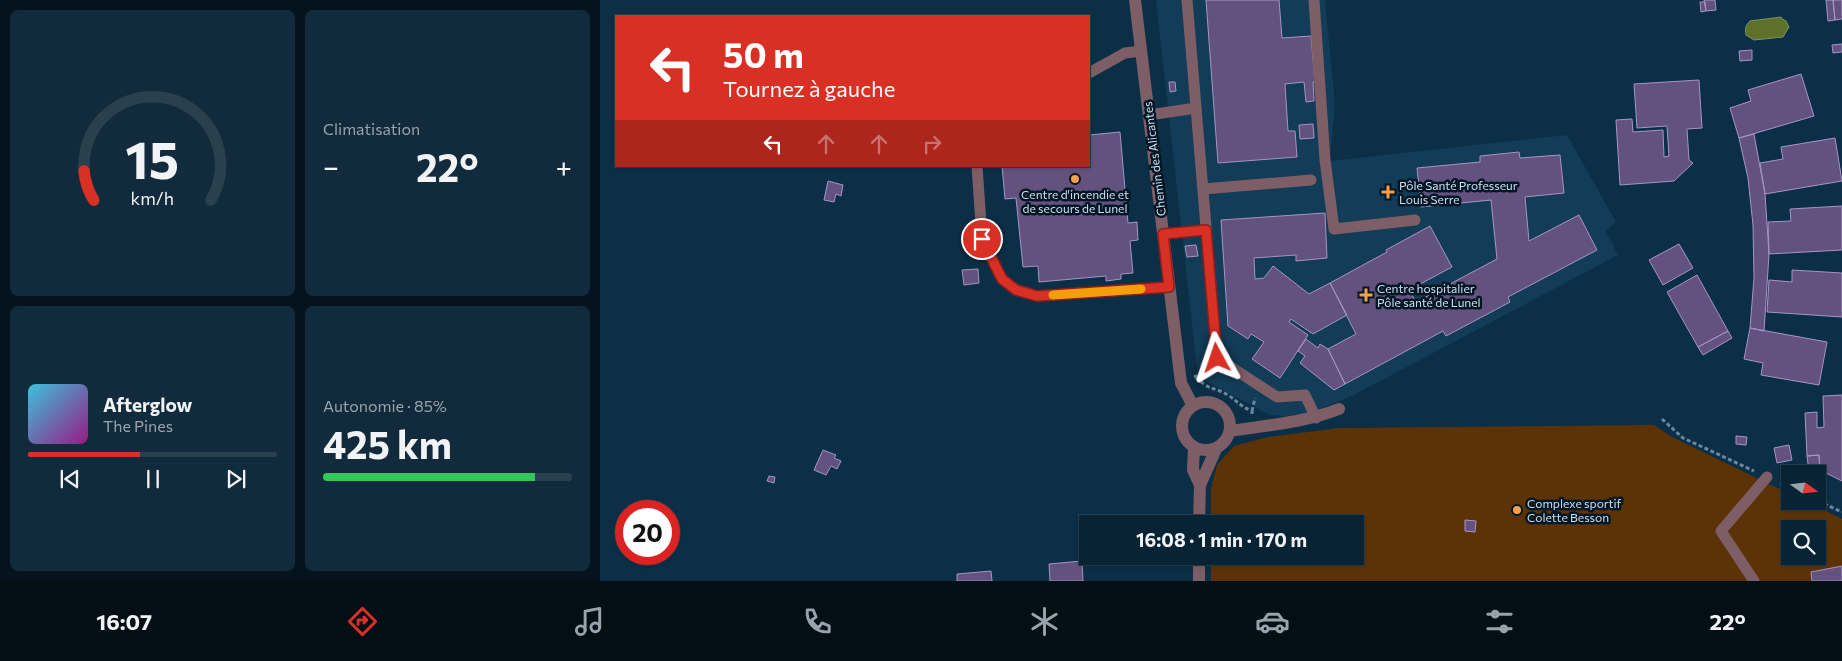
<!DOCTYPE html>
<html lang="fr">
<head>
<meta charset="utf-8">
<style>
	:root { --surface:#082334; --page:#112b3c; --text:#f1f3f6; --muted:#98a4ac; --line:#29404f; --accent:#d93025 }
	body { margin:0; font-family:Commissioner,sans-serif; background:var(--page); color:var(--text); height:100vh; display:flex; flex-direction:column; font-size:19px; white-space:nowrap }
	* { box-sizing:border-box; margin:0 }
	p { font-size:16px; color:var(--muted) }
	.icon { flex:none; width:28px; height:28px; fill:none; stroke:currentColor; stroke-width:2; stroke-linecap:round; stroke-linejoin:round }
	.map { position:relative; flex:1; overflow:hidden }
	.side { display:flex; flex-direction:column; gap:10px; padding:10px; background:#04131d; width:600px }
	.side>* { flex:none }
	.hud { position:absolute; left:15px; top:15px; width:475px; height:152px; border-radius:0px; box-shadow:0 1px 4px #0004,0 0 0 1px var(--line); background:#d93025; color:#fff; overflow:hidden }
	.needle { width:32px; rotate:105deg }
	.controls { position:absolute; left:1181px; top:465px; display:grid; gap:10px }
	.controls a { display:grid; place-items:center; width:45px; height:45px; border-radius:0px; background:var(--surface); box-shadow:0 1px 4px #0004,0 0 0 1px var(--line); font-size:25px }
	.speed { position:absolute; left:15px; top:500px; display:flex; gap:10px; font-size:25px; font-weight:700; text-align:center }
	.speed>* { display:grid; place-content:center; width:65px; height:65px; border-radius:50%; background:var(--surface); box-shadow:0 1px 4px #0004,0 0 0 1px var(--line); line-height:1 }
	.speed .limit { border:8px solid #d22; background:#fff; color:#111 }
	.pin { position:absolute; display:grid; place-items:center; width:42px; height:42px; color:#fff; margin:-21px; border:2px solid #fff; border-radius:50%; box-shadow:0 1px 5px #0007 }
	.me { position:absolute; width:55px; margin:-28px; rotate:355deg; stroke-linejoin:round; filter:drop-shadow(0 0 4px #0008) }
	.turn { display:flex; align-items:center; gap:18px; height:105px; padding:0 25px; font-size:22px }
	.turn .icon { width:65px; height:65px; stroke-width:2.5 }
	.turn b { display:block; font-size:35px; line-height:42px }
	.lanes { display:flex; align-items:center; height:48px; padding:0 25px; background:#0003; justify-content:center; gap:25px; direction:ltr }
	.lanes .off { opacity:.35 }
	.big { font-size:38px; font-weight:700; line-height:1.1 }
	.side .tile { flex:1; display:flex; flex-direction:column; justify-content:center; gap:8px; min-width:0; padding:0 18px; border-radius:8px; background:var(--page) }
	.side .dial { align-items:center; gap:0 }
	.dial svg { height:130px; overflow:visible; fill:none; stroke:var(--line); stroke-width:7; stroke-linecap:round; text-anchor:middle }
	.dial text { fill:var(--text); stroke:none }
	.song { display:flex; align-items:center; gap:15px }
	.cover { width:60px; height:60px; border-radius:8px; background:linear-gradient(135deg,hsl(190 70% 55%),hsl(310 70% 35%)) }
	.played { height:5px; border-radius:2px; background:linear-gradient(90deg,var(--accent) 45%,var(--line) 45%) }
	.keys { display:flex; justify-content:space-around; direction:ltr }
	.heat { display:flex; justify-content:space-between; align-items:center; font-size:28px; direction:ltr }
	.charge { height:8px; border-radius:4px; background:linear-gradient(90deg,#34c759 85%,var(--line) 0) }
	.side .tiles { flex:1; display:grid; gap:10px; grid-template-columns:repeat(2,1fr) }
	.trip { position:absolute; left:479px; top:515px; width:285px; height:50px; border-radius:0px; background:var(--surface); box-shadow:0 1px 4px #0004,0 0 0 1px var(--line); font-weight:700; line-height:50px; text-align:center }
	.tab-bar { display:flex; height:80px; justify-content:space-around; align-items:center; background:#030e15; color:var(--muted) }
	.tab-bar .icon { width:35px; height:35px }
	.tab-bar .current { color:var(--accent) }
	.tab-bar b { font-size:22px; color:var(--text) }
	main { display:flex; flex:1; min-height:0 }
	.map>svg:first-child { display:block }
	.built { fill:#123c57 }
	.green { fill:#5c3306; fill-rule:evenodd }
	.water { fill:#5f7029; stroke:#7e9266 }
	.building { fill:#63527e; stroke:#a695c5 }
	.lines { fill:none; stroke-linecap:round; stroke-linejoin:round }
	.path { stroke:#6a889d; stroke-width:3; stroke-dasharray:4 2.5; stroke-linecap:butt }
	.service { stroke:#7e5e66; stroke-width:11 }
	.minor { stroke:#7e5e66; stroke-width:12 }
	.route-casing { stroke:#8d1f18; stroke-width:12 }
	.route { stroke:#d93025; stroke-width:9 }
	.slow { stroke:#f59e0b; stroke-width:9 }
	.poi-dot { fill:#f9a04c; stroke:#041623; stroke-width:2 }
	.labels { text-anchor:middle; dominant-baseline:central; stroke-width:5; stroke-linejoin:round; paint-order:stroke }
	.street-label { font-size:12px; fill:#c8e0f3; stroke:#041623 }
	.poi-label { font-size:12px; fill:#c8e0f3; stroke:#041623; text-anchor:start }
</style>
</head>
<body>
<main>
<section class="side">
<div class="tiles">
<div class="tile dial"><svg viewBox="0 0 100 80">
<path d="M14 69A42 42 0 1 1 86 69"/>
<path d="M14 69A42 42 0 0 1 8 51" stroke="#d93025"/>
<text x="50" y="56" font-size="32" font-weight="700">15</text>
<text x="50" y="72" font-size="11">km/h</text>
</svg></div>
<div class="tile"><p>Climatisation</p>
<div class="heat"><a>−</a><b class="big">22°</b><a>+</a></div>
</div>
<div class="tile">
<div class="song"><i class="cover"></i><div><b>Afterglow</b><p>The Pines</p></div></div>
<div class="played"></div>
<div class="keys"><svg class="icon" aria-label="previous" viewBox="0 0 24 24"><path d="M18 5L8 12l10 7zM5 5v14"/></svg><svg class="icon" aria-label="pause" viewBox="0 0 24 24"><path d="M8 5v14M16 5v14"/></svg><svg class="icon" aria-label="next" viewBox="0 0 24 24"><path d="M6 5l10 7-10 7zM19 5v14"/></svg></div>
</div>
<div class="tile"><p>Autonomie · 85%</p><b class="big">425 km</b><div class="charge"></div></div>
</div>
</section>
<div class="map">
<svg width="1242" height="581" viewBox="0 0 1242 581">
	<rect width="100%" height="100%" fill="#0b2f46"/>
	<path class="built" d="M556 0H725L735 104 730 161 967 135 1016 222 1006 231 1018 255 752 396 700 417 670 415 598 377Z"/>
	<path class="green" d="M1054 425 1072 437 1190 494V501H1206L1242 519V581H611V556H755V524H611V488L617 465 634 446 668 437 740 428ZM1190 529H1218V556H1190Z"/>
	<path class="water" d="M1181 17 1182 19 1186 21 1189 27 1183 37 1154 40 1146 35C1145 29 1145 26 1150 21Z"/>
	<path class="building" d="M606 0H679L682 38 711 36 715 82H713L714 101 706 102 704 82 685 84 688 131H695L697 157 618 163Z
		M1104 0H1115L1116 10 1106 11Z
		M1226 0H1233L1235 20 1228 21Z
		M1233 0H1242V19L1235 20Z
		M1100 2H1105L1106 11 1101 12Z
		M1242 44V52L1233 53 1232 45Z
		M1152 50V60L1140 61 1139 51Z
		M1201 74 1214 116 1139 138 1130 108 1151 101 1148 90Z
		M1099 80 1102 128 1087 129 1089 160 1093 163 1074 181 1020 185 1016 120 1032 119 1033 132 1063 130 1064 157 1069 156 1067 126 1037 128 1034 84Z
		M569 82H575L576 91 570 92Z
		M713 124 714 138 700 139 699 125Z
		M520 132 528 223 537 222 538 240 530 241 533 273 521 274V279L506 281V276L439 282 438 266 423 267 416 198 405 199 402 166H489V135Z
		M1154 134 1165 194 1169 254 1164 331 1150 328 1154 278 1153 225 1148 178 1139 138Z
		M1235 138 1242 181 1165 194 1160 163 1183 159 1181 147Z
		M919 152 920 158 960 155 964 193 925 197 929 241 979 215 997 250 908 297 910 302 846 336 843 331 745 384 728 349 756 334 730 283 787 252 786 250 830 226 852 267 809 290 816 302 897 259 891 200 821 207 817 168 880 162V156Z
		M228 181 243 185 241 196 236 194 234 202 224 200Z
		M1242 206V250L1169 254 1168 222 1191 221 1190 209Z
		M725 213 727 258 696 261V255L654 258 655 279 664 278 673 266 709 294 730 283 747 315 713 334 691 319 689 322 708 335 680 378 652 359 664 342 651 334 648 339 628 326 621 220Z
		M1079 244 1093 268 1063 285 1049 260Z
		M596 245 598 256 587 257 585 246Z
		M378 269 379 283 364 285 362 270Z
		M1192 270 1242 273V317L1167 312 1169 280 1192 282Z
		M1097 275 1128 331 1098 347 1067 292Z
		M1150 328 1227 342 1219 385 1161 375 1163 363 1144 359Z
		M1128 331 1132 338 1103 355 1098 347Z
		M706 339 718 348 720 344 728 349 745 384 734 390 700 363 705 356 698 351Z
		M1242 395V481L1220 470 1219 455 1207 456 1205 413 1217 412V428L1224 427 1223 396Z
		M1136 436 1147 437 1146 445 1136 444Z
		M1189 445 1192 460 1177 463 1174 448Z
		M223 450 236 455 234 458 241 461 237 469 231 466 226 475 214 470Z
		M1219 455 1220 470 1208 464 1207 456Z
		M169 476 175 477 174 483 167 481Z
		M865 520 876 521 875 532 865 531Z
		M482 561 483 581H450L449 564Z
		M1242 566V581H1212L1211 572Z
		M391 571 392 581H357V574Z"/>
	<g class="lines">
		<path class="path" d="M594 377 609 371
			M596 377C609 391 615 387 628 395 637 401 640 406 652 411V414
			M652 411 655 398
			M1062 419 1083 438 1154 471
			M1180 483 1190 488
			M1218 501 1242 512"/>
		<path class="service" d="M587 0 617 358 677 397 705 395 716 418
			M714 0 725 160 734 229 815 220
			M489 73 525 53 541 51
			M549 115 596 108
			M377 166 382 239 402 279 415 289 437 296 569 287
			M603 189 711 180
			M563 234 606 230
			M1154 581 1121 531 1167 477"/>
		<path class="minor" d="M535 0 581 383 593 406
			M582 426a24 24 0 1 1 48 0a24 24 0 1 1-48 0Z
			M630 431C667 425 703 423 739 409
			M594 447 593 470 600 485
			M599 524 600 485 616 449
			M599 581V556"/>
	</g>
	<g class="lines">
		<defs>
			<path id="route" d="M382 239 402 279 416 290 437 296 569 287 563 234 606 230 617 358"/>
		</defs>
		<use href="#route" class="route-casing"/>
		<use href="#route" class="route"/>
		<path class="slow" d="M453 295 541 289"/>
	</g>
	<g class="poi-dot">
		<circle cx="475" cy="179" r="5"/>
		<path d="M785.5 184.5h5v5h5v5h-5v5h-5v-5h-5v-5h5z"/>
		<path d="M763.5 287.5h5v5h5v5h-5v5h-5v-5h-5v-5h5z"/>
		<circle cx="917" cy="510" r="5"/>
	</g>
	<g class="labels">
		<g class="street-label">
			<text transform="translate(554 159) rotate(-97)">Chemin des Alicantes</text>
		</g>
		<g class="poi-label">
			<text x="799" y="185">Pôle Santé Professeur<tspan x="799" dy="14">Louis Serre</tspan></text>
			<text x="475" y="194" text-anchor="middle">Centre d'incendie et<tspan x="475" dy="14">de secours de Lunel</tspan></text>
			<text x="777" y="288">Centre hospitalier<tspan x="777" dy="14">Pôle santé de Lunel</tspan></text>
			<text x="927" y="503">Complexe sportif<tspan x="927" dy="14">Colette Besson</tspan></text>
		</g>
	</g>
</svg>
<div class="controls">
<a><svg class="needle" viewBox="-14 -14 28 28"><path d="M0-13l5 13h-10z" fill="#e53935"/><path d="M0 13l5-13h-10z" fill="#98a4ac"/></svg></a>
<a><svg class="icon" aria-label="search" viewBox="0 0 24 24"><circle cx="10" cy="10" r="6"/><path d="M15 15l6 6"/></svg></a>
</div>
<div class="speed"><div class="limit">20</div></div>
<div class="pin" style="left:382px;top:239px;background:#d93025"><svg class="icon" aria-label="arrive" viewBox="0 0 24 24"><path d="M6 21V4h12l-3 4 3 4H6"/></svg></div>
<svg class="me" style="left:617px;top:358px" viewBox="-20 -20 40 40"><path d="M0-17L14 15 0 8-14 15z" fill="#d93025" stroke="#fff" stroke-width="4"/></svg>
<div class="trip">16:08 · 1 min · 170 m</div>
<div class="hud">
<div class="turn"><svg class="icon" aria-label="left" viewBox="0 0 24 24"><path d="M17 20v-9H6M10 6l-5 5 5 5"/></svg><div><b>50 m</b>Tournez à gauche</div></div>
<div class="lanes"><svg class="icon" aria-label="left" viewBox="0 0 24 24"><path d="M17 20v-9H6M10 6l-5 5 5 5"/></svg><svg class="icon off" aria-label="ahead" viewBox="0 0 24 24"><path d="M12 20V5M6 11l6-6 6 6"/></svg><svg class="icon off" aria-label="ahead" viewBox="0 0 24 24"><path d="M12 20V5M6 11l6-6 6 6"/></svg><svg class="icon off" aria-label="right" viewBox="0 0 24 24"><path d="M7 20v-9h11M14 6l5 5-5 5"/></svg></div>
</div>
</div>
</main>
<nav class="tab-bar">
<b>16:07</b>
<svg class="icon current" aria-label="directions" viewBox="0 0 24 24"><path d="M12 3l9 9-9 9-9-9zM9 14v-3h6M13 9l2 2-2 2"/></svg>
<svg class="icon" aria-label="music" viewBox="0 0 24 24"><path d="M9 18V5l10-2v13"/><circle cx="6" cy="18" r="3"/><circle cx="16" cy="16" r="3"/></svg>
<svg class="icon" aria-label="phone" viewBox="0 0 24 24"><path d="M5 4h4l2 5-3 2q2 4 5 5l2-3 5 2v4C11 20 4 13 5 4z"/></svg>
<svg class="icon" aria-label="climate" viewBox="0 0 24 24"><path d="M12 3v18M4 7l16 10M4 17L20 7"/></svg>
<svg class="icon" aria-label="car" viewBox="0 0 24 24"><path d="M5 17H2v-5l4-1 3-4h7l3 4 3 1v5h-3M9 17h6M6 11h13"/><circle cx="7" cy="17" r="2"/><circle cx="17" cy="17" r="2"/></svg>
<svg class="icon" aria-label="filters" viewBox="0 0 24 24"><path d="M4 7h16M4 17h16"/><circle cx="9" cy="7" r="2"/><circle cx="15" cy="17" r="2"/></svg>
<b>22°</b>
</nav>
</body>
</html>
